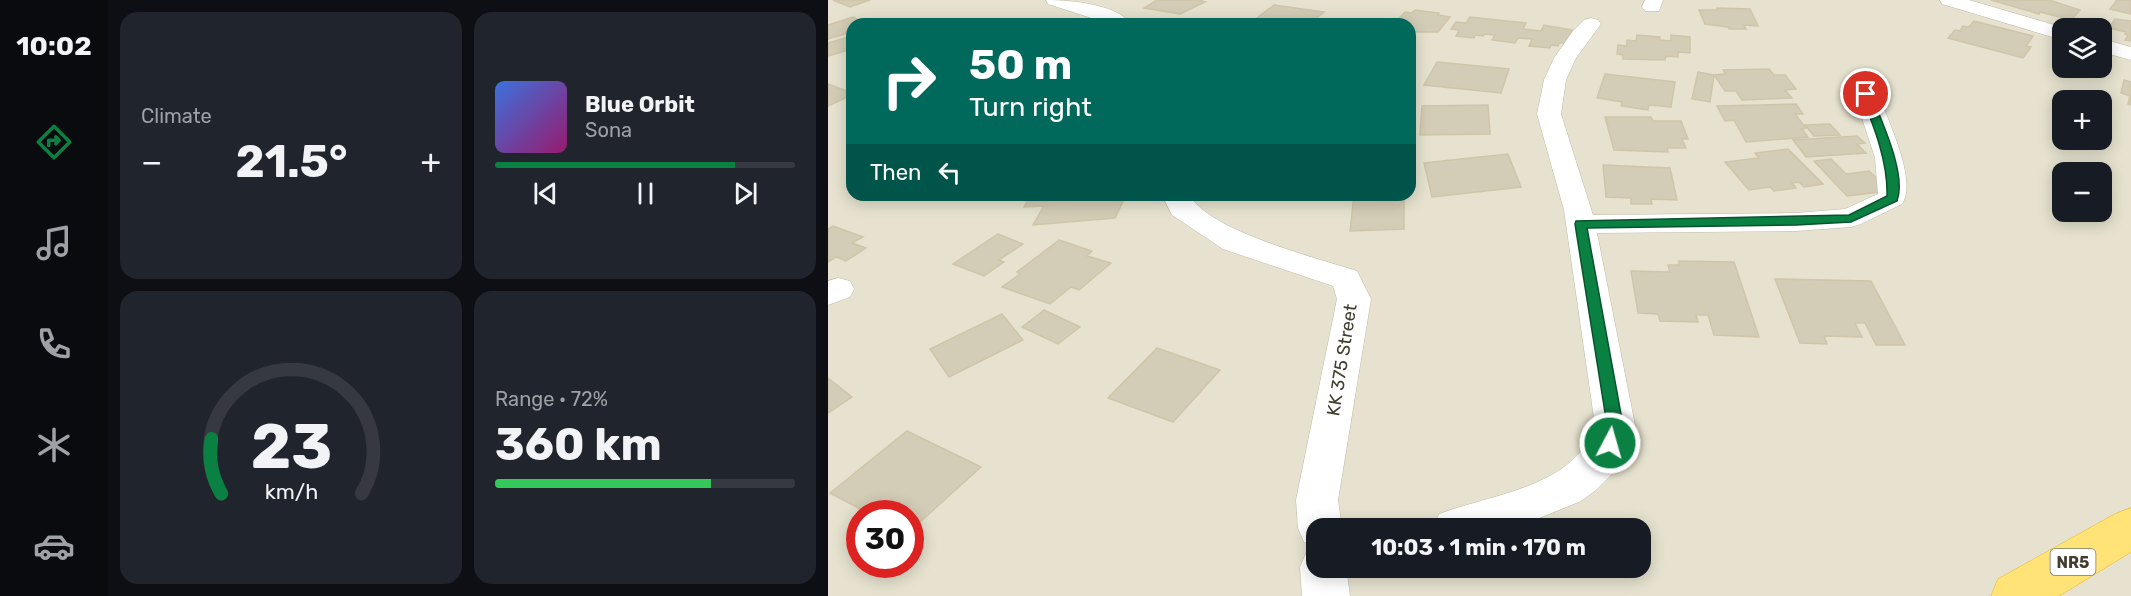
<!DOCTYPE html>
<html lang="en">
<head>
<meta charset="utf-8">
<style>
	:root { --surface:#171b24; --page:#20242c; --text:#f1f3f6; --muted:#9ea1a6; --line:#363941; --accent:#0b8043 }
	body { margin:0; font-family:Rubik,sans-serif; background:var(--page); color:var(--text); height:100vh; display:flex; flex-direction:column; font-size:22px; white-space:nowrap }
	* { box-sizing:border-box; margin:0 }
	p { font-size:20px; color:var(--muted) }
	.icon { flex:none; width:33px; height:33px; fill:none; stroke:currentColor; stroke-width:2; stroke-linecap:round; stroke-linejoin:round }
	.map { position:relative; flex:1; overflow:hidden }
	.sheet { display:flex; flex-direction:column; gap:12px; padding:12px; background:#0d0f14; width:720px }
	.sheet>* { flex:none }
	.hud { position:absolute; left:18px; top:18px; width:570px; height:183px; border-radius:18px; box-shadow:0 3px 15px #0003; background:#00695c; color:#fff; overflow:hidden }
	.fabs { position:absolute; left:1224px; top:18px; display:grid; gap:12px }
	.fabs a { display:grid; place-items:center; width:60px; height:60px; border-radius:12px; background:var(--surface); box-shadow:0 3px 15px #0003; font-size:30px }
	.speed { position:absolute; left:18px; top:500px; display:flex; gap:12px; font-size:30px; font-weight:700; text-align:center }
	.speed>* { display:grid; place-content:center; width:78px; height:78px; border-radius:50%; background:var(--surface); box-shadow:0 3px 15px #0003; line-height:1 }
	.speed .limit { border:9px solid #d22; background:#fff; color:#111 }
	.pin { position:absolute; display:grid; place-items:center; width:51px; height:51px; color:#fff; margin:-26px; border:3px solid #fff; border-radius:50%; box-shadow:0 2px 6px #0007 }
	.me { position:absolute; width:66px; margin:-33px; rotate:6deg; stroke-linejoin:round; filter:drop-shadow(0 0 4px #0008) }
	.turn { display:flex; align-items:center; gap:21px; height:126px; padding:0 24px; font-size:27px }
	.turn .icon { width:78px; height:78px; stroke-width:2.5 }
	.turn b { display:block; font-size:42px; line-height:51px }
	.then { display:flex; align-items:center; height:57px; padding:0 24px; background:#0003; gap:12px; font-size:22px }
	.big { font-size:45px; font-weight:700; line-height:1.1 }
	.sheet .tile { flex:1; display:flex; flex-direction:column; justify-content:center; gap:9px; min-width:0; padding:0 21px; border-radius:18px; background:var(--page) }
	.sheet .dial { align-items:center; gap:0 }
	.dial svg { height:156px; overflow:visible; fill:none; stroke:var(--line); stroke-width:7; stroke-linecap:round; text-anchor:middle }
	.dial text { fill:var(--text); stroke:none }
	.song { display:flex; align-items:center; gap:18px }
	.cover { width:72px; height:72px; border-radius:9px; background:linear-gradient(135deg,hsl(220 70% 55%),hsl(320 70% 35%)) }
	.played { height:6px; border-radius:3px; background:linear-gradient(90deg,var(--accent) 80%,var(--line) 80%) }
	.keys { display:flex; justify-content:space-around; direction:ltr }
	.heat { display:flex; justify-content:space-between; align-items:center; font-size:33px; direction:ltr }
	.charge { height:9px; border-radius:4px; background:linear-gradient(90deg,#34c759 72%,var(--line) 0) }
	.sheet .tiles { flex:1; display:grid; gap:12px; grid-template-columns:repeat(2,1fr) }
	.trip { position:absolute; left:478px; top:518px; width:345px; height:60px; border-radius:18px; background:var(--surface); box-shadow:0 3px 15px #0003; font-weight:700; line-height:60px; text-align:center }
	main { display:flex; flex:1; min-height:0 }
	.menu { display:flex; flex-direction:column; width:108px; justify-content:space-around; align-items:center; background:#090b0e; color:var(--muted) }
	.menu .icon { width:42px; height:42px }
	.menu .current { color:var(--accent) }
	.menu b { font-size:27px; color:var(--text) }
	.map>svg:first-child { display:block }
	.residential { fill:#e6e2cf; fill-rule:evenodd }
	.building { fill:#d3ccb6; stroke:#cfc5a9; stroke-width:1.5 }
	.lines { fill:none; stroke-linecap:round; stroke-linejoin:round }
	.minor-casing { stroke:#c0bba6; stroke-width:1 }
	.trunk-casing { stroke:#e7b526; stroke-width:1 }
	.minor { fill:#fff; fill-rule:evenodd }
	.trunk { fill:#ffe376; fill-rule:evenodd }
	.route { fill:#0b8043; stroke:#07532c; stroke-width:1.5 }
	.labels { text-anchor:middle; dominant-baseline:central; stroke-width:4.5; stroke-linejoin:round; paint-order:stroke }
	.shield { fill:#fff; stroke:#7b7870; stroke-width:1.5 }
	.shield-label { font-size:16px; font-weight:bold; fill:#433e32 }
	.street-label { font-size:18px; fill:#433e32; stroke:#fff }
</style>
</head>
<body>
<main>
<nav class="menu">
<b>10:02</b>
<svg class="icon current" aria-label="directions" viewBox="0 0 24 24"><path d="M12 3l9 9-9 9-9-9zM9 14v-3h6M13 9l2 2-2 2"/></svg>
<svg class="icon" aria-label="music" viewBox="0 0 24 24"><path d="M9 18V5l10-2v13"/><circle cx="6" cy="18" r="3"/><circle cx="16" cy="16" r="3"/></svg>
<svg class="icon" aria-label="phone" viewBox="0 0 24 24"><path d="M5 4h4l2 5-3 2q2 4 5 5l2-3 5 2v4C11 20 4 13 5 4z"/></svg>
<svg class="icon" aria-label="climate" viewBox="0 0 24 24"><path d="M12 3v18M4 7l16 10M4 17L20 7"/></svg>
<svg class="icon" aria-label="car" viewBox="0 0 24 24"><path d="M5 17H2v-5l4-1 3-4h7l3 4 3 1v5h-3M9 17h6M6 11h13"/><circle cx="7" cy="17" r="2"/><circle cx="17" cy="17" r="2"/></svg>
</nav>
<section class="sheet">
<div class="tiles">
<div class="tile"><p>Climate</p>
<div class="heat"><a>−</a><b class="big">21.5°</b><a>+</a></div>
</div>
<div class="tile">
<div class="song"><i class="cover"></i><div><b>Blue Orbit</b><p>Sona</p></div></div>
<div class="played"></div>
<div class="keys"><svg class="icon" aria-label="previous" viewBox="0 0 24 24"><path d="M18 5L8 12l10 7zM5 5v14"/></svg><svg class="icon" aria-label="pause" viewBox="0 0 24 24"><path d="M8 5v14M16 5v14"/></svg><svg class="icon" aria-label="next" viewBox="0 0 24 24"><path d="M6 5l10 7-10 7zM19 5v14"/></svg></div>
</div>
<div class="tile dial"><svg viewBox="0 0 100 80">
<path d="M14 69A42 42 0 1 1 86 69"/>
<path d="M14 69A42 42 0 0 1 9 41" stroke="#0b8043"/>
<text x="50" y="56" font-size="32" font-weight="700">23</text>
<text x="50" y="72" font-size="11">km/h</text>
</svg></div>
<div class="tile"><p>Range · 72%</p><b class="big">360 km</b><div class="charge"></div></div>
</div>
</section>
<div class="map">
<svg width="1303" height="596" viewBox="0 0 1303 596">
	<rect width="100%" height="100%" fill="#f2efe1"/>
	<path class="residential" d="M0 0H1303V596H0ZM24 24H582V195H24ZM1234 28H1274V68H1234ZM1234 100H1274V140H1234ZM1234 172H1274V212H1234ZM32 513H82V564H32ZM489 528H813V567H489Z"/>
	<path class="building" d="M5 0H42L22 7Z
		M329 0H375L372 1 377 2 352 14 316 8Z
		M1163 0H1221L1252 10 1243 20 1212 12 1211 14Z
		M1289 0H1303V14L1282 9Z
		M446 5 496 12 481 24H421Z
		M889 8 922 9 930 26 916 25 918 29H901L900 27 877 24 871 10H889Z
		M587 10 611 13 610 15 622 17 610 32H582V24H566L577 12 584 13Z
		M25 17 36 24H24V32L0 39V25Z
		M642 17 698 23 695 29 713 31 716 25 744 30 739 43H731L730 46 723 45 722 48 701 46 704 39 690 38 687 43 664 40 667 35 657 34 655 36 647 35 646 38 628 36 631 30 623 29 628 22 638 23Z
		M330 19 361 24H321Z
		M1287 19 1303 21V41L1297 40 1300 35 1297 34 1298 32 1281 28Z
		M1146 21 1205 36 1198 46 1203 47 1195 58 1120 38 1127 30 1132 31 1135 26 1141 27Z
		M809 35 832 37V40L843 41V35L862 37V53L850 52V57L838 56 837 60 795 59V55L789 54 790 45 799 46V40L808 41Z
		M24 36V49L0 56V43Z
		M609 62 681 69 673 93 596 85Z
		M941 69 946 75H957L968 89 957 90 964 98 914 100 908 91H897L886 75 898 74 895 70Z
		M870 72 886 75 882 102 864 99Z
		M777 74 847 82 843 107 821 105 820 110 793 106 794 102 769 98Z
		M1296 80 1303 82V105L1300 104 1302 96 1293 93Z
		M0 84 24 93V95L0 106Z
		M968 104 975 114H967L978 128 974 129 980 137 918 142 906 120 897 121 889 106Z
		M660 105 662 134 592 135 594 106Z
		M777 117H823L825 121H853L860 139H854L858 148H839L840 152 786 150Z
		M1002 124 1012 135 986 136 977 125Z
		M1029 136 1037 143 1029 144 1038 153 978 157 965 140Z
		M960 149 995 184 976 187 971 182 964 183 968 188 946 191 942 187 921 190 897 162 931 158 927 153Z
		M680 154 693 187 604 197 596 163Z
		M1003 159 1018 174 1041 171 1062 191 1019 196 986 161Z
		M775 165 842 168 849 200 823 199 824 204H803V198L778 197Z
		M203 195H298L287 218 205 225 216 206 196 207Z
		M526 195H576V229L522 231Z
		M5 226 35 237 24 243 38 248 18 261 8 257 0 262V229Z
		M170 234 195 244 171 260 176 262 156 276 125 264Z
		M231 240 264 251 259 256 283 263 251 290 243 287 222 304 174 287 192 274 189 272Z
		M851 261 906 262 931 337 886 335 880 315H868L870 322 832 321 830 314 810 313 803 271 842 272 840 265H851Z
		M947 279 1043 281 1077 345H1048L1037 323H1027L1034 337 996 336 999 344 972 343Z
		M216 310 252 327 230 344 194 327Z
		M174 314 195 340 121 377 102 349Z
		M329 348 392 370 345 422 280 398Z
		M0 378 24 397 0 413Z
		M79 431 153 467 82 531V513H40L2 493Z"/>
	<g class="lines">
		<defs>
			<path id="minor" d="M218 0C241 0 289 4 303 24H282L220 4Z
				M817 0H835L831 11H817L814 7Z
				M1112 0H1141L1237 28H1234V40L1114 4Z
				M763 18 770 20 773 24 748 58 738 80 733 114 765 215 968 213 1017 209 1050 194 1047 158 1026 94 1030 89 1038 87 1046 89 1050 94C1059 118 1090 181 1074 204L1033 224 1023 227 968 231 769 233 807 425 789 469 768 490 753 501 687 528H605L611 514C664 494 748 487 767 425L736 210 709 114 716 80 726 58 745 31 756 20Z
				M1274 39 1303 47V60L1274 52Z
				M334 195H362C378 230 492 259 529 271L543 299 510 500 514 528H489V547L476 542 470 528 468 500 509 299 505 286 395 249 344 215Z
				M10 278 22 281 26 289 22 297 0 305V281Z
				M489 547V567H518L522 596H474L472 567 479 551Z"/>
			<path id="trunk" d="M1303 508V552L1231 596H1163L1170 579 1287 514Z"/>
		</defs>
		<use href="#minor" class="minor-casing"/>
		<use href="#trunk" class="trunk-casing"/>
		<use href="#minor" class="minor"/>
		<use href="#trunk" class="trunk"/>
	</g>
	<path class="route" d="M1034 92 1043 94C1053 120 1079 174 1069 201L1023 222 968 225 759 228 795 425 788 448 782 450 776 448 774 443 779 425 747 224 748 221 1021 215 1059 196C1060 161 1046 127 1033 94Z"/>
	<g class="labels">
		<rect class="shield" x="1222.5" y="549" width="45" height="26" rx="4.5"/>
		<g class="shield-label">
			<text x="1245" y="562">NR5</text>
		</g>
		<g class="street-label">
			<text transform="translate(514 360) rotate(-81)">KK 375 Street</text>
		</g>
	</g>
</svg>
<div class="fabs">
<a><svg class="icon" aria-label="layers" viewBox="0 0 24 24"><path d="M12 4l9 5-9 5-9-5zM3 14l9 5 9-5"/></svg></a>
<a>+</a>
<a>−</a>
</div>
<div class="speed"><div class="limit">30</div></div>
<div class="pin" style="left:1038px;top:94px;background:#d93025"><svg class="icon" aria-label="arrive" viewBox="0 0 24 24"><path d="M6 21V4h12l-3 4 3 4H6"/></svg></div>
<svg class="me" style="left:782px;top:443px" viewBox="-20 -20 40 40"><circle r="17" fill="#0b8043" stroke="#fff" stroke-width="3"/><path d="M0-11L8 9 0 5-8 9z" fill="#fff"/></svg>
<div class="trip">10:03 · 1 min · 170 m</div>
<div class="hud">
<div class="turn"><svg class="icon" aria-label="right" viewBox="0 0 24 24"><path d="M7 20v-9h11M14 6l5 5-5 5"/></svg><div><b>50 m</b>Turn right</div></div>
<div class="then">Then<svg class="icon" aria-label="left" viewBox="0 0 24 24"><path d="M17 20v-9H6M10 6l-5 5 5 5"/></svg></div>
</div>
</div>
</main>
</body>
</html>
